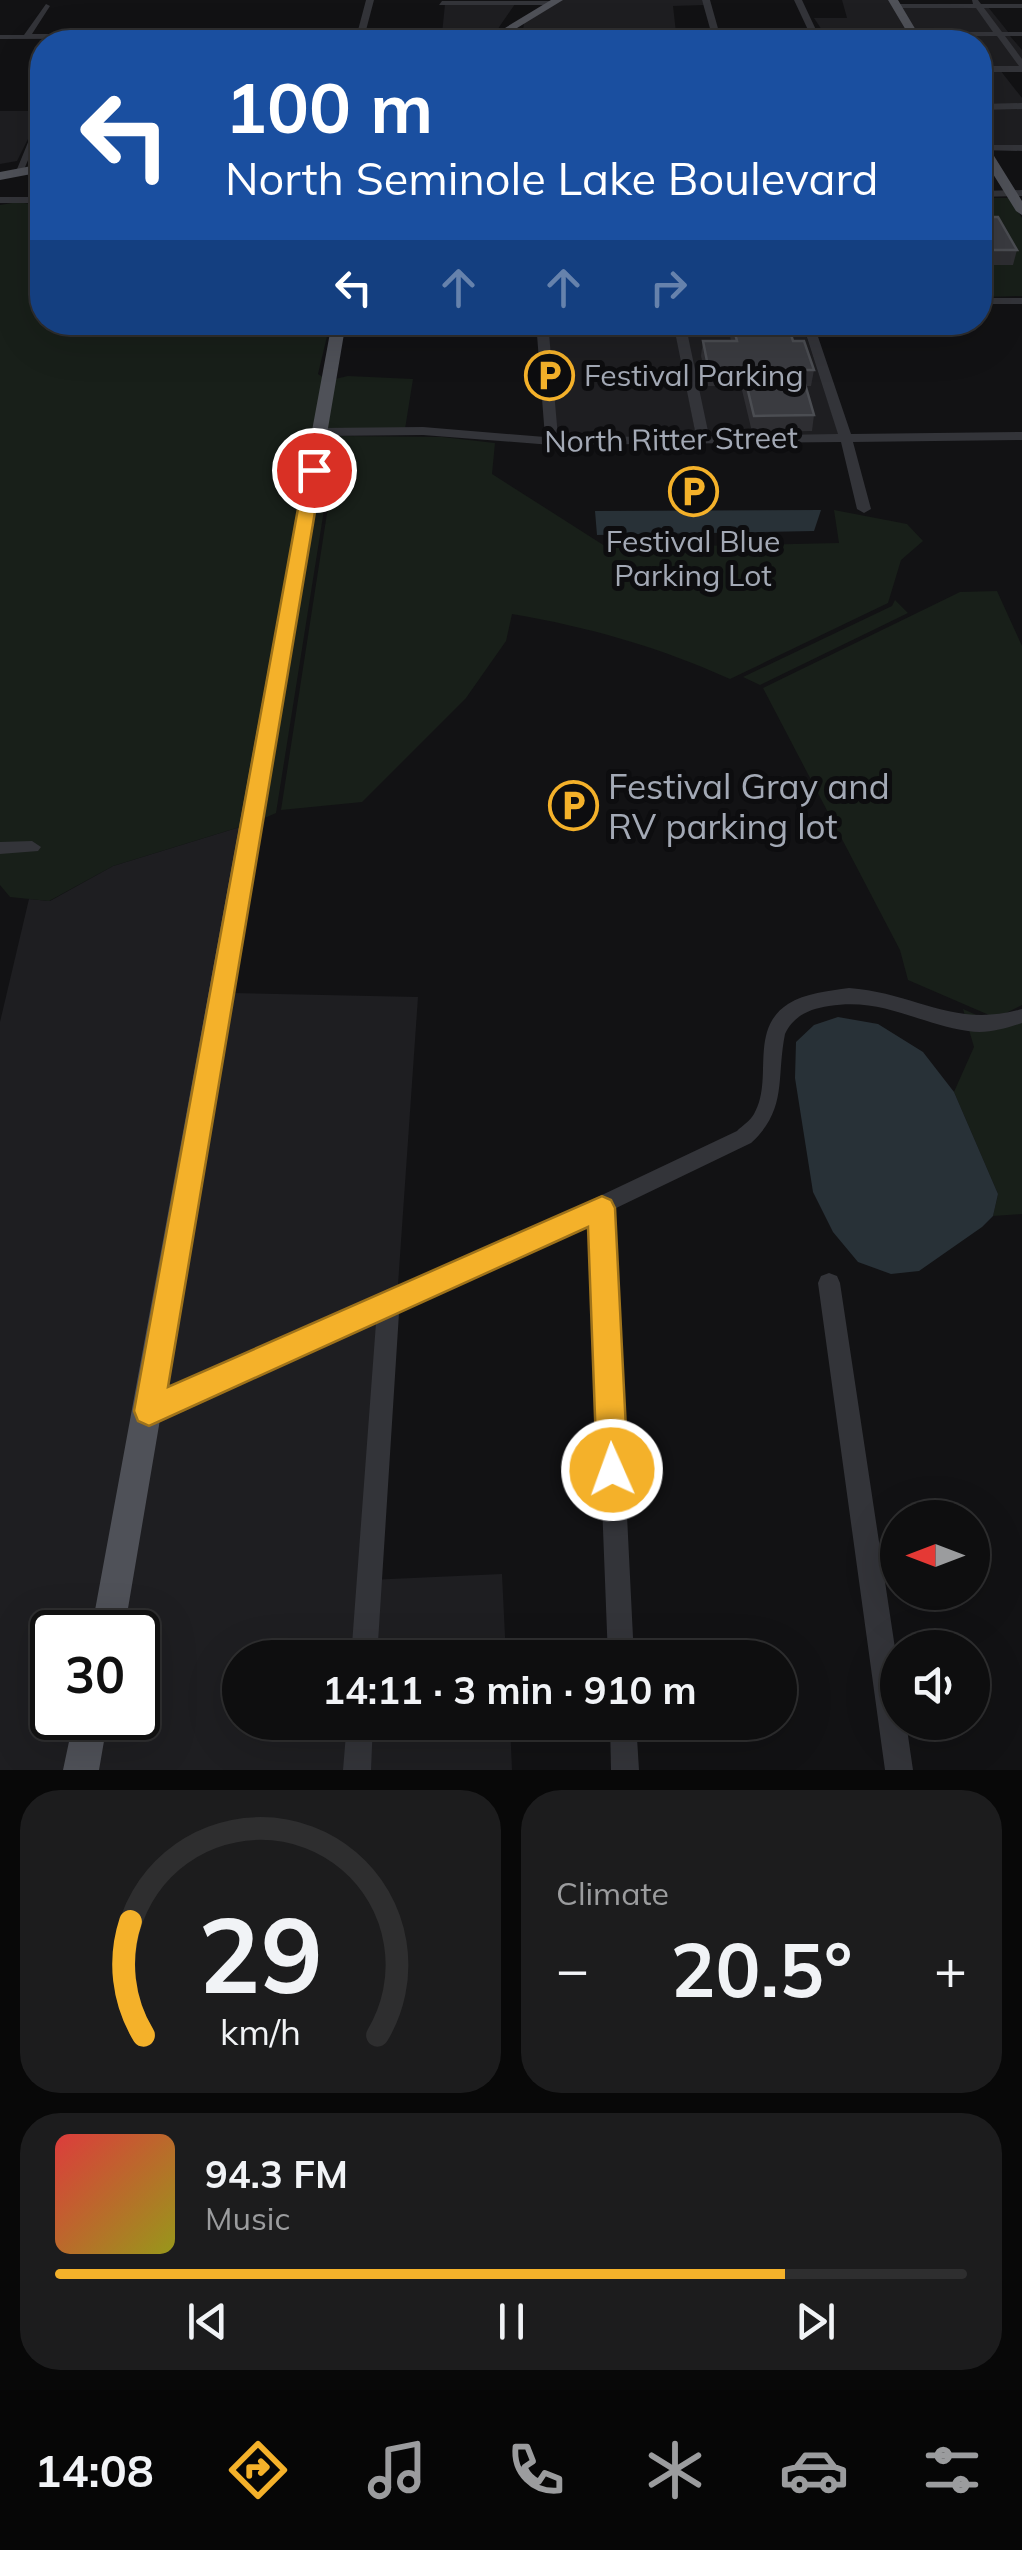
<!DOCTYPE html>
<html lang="en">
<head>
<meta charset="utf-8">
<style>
	:root { --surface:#0e0e0f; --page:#1c1c1d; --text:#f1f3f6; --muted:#9b9c9e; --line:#2e2e2f; --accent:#f4b12a }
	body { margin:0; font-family:Mulish,sans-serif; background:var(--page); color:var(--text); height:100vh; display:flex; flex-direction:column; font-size:38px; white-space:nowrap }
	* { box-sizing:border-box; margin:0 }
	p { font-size:32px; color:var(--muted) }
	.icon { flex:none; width:55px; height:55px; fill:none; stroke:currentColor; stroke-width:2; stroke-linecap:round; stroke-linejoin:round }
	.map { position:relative; height:1770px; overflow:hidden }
	.panel { display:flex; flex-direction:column; gap:20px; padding:20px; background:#080808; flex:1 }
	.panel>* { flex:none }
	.guide { position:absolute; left:30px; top:30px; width:962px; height:305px; border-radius:40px; box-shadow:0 10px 40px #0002,0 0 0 2px var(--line); background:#1a4fa0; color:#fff; overflow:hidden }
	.needle { width:65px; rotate:270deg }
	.tools { position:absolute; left:880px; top:1500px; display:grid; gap:20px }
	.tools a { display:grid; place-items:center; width:110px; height:110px; border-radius:50%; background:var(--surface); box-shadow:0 10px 40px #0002,0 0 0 2px var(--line); font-size:50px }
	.speed { position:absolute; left:30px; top:1610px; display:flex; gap:20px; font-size:50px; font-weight:700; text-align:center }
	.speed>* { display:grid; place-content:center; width:130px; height:130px; border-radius:50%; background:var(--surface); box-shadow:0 10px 40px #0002,0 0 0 2px var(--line); line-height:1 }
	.speed .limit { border:5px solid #111; border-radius:15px; background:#fff; color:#111 }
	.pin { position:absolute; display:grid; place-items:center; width:85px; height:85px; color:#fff; margin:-42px; border:5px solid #fff; border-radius:50%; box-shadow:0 2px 10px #0007 }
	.me { position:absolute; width:110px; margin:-55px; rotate:358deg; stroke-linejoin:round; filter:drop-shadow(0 0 8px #0008) }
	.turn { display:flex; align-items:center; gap:35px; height:210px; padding:0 30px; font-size:45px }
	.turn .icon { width:130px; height:130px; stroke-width:2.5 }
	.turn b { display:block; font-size:70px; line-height:85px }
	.lanes { display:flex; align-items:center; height:95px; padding:0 30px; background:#0003; justify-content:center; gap:50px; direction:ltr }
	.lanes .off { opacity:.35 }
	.big { font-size:75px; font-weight:700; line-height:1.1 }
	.panel .widget { flex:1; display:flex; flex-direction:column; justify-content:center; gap:15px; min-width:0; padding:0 35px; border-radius:40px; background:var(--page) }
	.panel .dial { align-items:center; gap:0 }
	.dial svg { height:260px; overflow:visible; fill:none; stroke:var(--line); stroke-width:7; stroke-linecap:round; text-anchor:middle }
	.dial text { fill:var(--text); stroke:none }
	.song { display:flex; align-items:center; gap:30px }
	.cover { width:120px; height:120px; border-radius:15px; background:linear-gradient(135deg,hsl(0 70% 55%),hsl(60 70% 35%)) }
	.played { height:10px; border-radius:5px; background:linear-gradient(90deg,var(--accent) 80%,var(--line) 80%) }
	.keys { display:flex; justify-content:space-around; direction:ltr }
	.heat { display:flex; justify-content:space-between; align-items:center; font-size:55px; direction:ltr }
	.panel .tiles { flex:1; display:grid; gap:20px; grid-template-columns:1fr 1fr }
	.widget:last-child { grid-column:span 2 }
	.trip { position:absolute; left:222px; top:1640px; width:575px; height:100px; border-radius:50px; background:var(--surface); box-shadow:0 10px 40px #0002,0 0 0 2px var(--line); font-weight:700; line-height:100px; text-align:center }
	.menu { display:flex; height:160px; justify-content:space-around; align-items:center; background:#060606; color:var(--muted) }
	.menu .icon { width:70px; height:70px }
	.menu .selected { color:var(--accent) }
	.menu b { font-size:45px; color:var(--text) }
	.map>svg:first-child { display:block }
	.built { fill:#1e1e21 }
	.green { fill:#181f19 }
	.water { fill:#283137 }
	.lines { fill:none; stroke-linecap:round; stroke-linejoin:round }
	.minor { fill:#333439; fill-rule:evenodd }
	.major { fill:#4f5158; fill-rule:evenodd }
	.wall { fill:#2e2e32 }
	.building { fill:#3a3b40; stroke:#4b4d52; stroke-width:2.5 }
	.route { fill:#f4b12a; stroke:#9f731b; stroke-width:2.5 }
	.labels { text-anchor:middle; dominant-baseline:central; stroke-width:10; stroke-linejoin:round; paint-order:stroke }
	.far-poi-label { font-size:30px; fill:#a3a9b5; stroke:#0d0d0f; text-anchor:start }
	.far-street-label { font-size:30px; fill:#a3a9b5; stroke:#0d0d0f }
	.poi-label { font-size:35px; fill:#a3a9b5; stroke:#0d0d0f; text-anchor:start }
</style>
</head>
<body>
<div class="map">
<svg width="1022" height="1770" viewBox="0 0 1022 1770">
	<rect width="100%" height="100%" fill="#121214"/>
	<path class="built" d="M562 0H702L704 5 673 6 676 33H666L668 42H522L524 22Z
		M842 0H890L909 33H824L814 18H847Z
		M445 4H515L495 33 442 34Z
		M901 7H988L1009 33H916Z
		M918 36H1010L1022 50V68H980V42H922Z
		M980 70H1000L1022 98V105L980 106Z
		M980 108H1022V146L987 147 980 136Z
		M0 111H42L17 161 0 164Z
		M547 323H674L696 435 557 438Z
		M684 323H802L839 435H708Z
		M243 826 95 1632H52V1718H78L68 1770H0V1022L29 899 50 901 113 866Z
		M231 993 418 997 397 1299 368 1580 502 1574 506 1657 240 1658V1722L510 1723 512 1770H94L103 1718H138V1632H119Z"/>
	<path class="green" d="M980 198H1010L1022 218V296L986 297 980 285Z
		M18 202 42 206V322L259 323 285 336 296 325 329 328 318 374 324 378 243 826 113 866 49 901 10 897 0 885V205Z
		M348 376 413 379 405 429H327L335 379Z
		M326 434H336L276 813 260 820Z
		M339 436 442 437 495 443 492 474 608 548 839 543 834 510 907 524 923 541 901 560 888 603 730 679C659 647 589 627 512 614L506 641 466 698 362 802 281 810Z
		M997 591 1022 646V1005L996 1018 908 980 900 950 763 688 960 592Z
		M895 600 908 613 760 685 743 677 892 606Z
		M963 1009 992 1022 1022 1012V1214L993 1216 998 1194 954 1092 974 1047Z"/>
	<path class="water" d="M821 510 814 531 597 535 595 511Z
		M838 1017 878 1024 923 1052 954 1092 998 1194 993 1216 982 1227 919 1271 891 1274 858 1262 833 1232 813 1192 795 1078 796 1042 814 1025Z"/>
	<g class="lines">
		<path class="minor" d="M366 0H374L365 34 711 32 702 0H710L719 32H809L794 0H802L817 32H993L976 8H897L893 6 897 4H973L972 0H978L981 4H1022V8H984L1002 32H1022V36H1005L1022 59V72H980V66H1019L997 36 820 37 821 40 817 42 812 37H721L722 42H714L713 37 0 39V35H24L46 4 50 6 32 34H357Z
			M442 1H553L557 3 553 5H439Z
			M1022 103V109L980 110V104Z
			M42 115V127L23 172 15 174 38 118Z
			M1022 145V151L980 150 983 145Z
			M1022 190V196L980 197V191Z
			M0 197H42V203H0Z
			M980 298H1022V304H980Z
			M536 322H548L558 437 696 436 673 322H685L709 436 838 434 802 322H813L851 434 1022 432V440L853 442 871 509 864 513 857 509 841 442 552 445 423 435 320 436 314 432 320 428 423 427 545 437Z
			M32 841 41 847 38 851 0 854V842Z
			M849 988C916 993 954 1029 1022 1009V1023C1004 1029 987 1034 968 1031 918 1024 883 997 829 1006 810 1009 794 1015 785 1034 776 1078 788 1109 751 1143L612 1210 634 1658H608L591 1220 399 1313 377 1658H351L376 1323 149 1422 141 1419 137 1411 141 1403 380 1300 737 1131C742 1126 750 1121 754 1114 774 1080 748 1030 788 1004 805 993 829 991 849 988Z
			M829 1273 837 1276 840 1283 898 1668V1722H906L913 1770H885L818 1283 821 1276Z
			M347 1722H373L371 1770H343Z
			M610 1722H636L639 1770H611Z"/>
		<path class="major" d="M551 0H563L504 36 495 34Z
			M888 0H898L923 42H913Z
			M980 139 986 143 1022 201V215L1016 211 980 153Z
			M42 164V172L0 180V172Z
			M332 322H346L124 1632H91Z
			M74 1718H108L99 1770H63Z"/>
	</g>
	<path class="wall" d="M980 202 989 217 1017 250 1013 265H980Z
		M727 322H787L793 341 814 370 811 386H805L814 415 812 431 752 432 741 386H708L701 356 703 341H731Z"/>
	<path class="building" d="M980 202 989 217H998L1017 250H980Z
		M732 322H787L793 341H804L814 370H801L814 415 754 416 743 370 709 371 703 341H737Z"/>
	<path class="route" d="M314 465 322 470 168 1387 602 1196 611 1200 615 1208 628 1470 624 1481 612 1486 601 1481 597 1470 588 1227 160 1421 149 1426 138 1421 134 1411 305 470Z"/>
	<defs>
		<symbol id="parking-ring" viewBox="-11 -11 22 22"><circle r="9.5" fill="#0d0d0f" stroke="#f4b12a" stroke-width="1.5"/><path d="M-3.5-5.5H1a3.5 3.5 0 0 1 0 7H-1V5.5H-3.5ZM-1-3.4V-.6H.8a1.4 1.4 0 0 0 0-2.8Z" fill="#f4b12a"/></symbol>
	</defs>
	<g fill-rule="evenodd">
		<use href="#parking-ring" x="522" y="348" width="55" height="55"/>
		<use href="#parking-ring" x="666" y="464" width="55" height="55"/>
		<use href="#parking-ring" x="546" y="778" width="55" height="55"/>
	</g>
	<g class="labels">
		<g class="far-poi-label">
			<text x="584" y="375">Festival Parking</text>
			<text x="693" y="541" text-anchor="middle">Festival Blue<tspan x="693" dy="34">Parking Lot</tspan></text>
		</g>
		<g class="far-street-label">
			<text transform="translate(671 439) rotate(-1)">North Ritter Street</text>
		</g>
		<g class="poi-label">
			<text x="608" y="786">Festival Gray and<tspan x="608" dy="40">RV parking lot</tspan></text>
		</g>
	</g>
</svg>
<div class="tools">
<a><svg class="needle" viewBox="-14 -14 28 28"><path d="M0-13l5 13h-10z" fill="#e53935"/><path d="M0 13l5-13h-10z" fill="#9b9c9e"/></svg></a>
<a><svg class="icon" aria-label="sound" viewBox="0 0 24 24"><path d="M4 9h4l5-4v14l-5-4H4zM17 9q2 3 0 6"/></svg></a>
</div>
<div class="speed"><div class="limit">30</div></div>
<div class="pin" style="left:314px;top:470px;background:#d93025"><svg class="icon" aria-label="arrive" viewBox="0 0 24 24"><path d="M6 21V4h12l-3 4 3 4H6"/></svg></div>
<svg class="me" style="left:612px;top:1470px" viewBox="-20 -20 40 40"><circle r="17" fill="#f4b12a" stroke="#fff" stroke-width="3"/><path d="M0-11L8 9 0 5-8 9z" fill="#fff"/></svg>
<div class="trip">14:11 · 3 min · 910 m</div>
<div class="guide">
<div class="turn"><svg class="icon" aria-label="left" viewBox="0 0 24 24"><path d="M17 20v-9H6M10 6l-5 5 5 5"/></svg><div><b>100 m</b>North Seminole Lake Boulevard</div></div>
<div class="lanes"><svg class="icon" aria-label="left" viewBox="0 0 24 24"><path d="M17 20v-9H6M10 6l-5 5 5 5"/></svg><svg class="icon off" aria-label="ahead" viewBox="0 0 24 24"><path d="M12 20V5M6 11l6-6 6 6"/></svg><svg class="icon off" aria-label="ahead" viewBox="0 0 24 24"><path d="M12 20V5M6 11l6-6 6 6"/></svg><svg class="icon off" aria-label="right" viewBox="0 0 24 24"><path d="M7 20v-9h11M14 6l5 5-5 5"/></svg></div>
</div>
</div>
<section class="panel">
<div class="tiles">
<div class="widget dial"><svg viewBox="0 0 100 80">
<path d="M14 69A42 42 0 1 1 86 69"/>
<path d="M14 69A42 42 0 0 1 10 34" stroke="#f4b12a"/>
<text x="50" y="56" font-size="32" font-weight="700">29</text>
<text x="50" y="72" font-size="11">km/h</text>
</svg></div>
<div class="widget"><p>Climate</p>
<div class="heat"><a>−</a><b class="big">20.5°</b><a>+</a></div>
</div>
<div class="widget">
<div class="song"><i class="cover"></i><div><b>94.3 FM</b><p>Music</p></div></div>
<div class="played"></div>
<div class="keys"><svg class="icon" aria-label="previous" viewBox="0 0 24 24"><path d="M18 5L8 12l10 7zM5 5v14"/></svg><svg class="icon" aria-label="pause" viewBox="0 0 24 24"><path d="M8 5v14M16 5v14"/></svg><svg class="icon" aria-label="next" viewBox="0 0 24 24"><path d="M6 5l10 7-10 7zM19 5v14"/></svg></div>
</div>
</div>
</section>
<nav class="menu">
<b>14:08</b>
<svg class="icon selected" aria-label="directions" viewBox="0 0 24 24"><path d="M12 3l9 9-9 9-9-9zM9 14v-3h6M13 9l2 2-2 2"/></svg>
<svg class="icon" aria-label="music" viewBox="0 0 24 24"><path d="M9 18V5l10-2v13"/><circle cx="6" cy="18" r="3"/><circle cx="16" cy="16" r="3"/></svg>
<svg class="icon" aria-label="phone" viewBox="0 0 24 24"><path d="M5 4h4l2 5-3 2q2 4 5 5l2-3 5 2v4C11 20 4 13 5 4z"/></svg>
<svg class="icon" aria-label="climate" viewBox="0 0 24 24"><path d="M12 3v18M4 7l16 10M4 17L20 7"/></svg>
<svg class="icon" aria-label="car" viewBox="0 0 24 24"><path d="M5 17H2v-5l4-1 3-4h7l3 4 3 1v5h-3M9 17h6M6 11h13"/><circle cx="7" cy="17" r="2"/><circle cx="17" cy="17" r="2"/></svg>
<svg class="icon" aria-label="filters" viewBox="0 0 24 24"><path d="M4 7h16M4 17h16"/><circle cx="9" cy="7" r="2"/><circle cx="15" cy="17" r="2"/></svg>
</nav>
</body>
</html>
